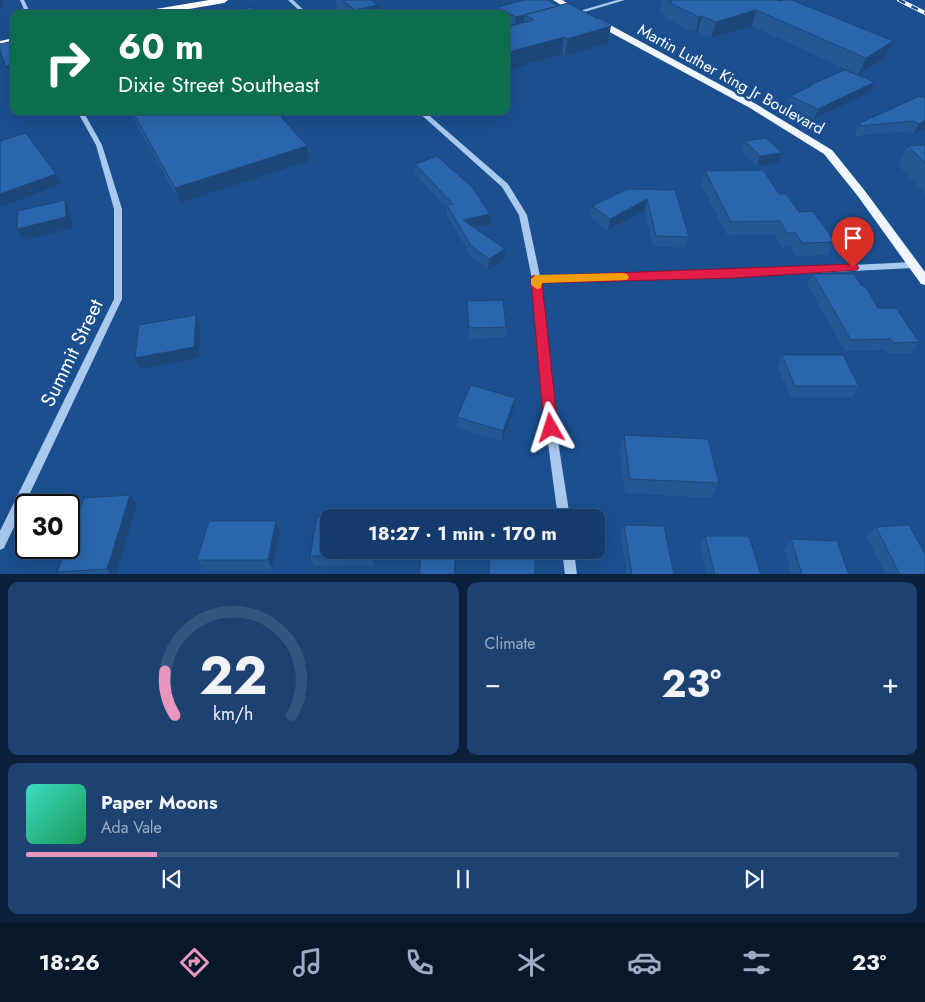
<!DOCTYPE html>
<html lang="en">
<head>
<meta charset="utf-8">
<style>
	:root { --surface:#143b6b; --page:#1d4271; --text:#f1f3f6; --muted:#9dadc1; --line:#33557e; --accent:#e797bd }
	body { margin:0; font-family:Jost,sans-serif; background:var(--page); color:var(--text); height:100vh; display:flex; flex-direction:column; font-size:19px; white-space:nowrap }
	* { box-sizing:border-box; margin:0 }
	p { font-size:16px; color:var(--muted) }
	.icon { flex:none; width:28px; height:28px; fill:none; stroke:currentColor; stroke-width:2; stroke-linecap:round; stroke-linejoin:round }
	.map { position:relative; height:574px; overflow:hidden }
	.sheet { display:flex; flex-direction:column; gap:8px; padding:8px; background:#0b203b; flex:1 }
	.sheet>* { flex:none }
	.hud { position:absolute; left:10px; top:10px; width:500px; height:105px; border-radius:10px; box-shadow:0 5px 20px #0002,0 0 0 1px var(--line); background:#0b6e4f; color:#fff; overflow:hidden }
	.speed { position:absolute; left:15px; top:494px; display:flex; gap:10px; font-size:25px; font-weight:700; text-align:center }
	.speed>* { display:grid; place-content:center; width:65px; height:65px; border-radius:50%; background:var(--surface); box-shadow:0 5px 20px #0002,0 0 0 1px var(--line); line-height:1 }
	.speed .limit { border:2px solid #111; border-radius:8px; background:#fff; color:#111 }
	.pin { position:absolute; display:grid; place-items:center; width:42px; height:42px; color:#fff; margin:-51px -21px; border-radius:50% 50% 50% 0; rotate:-45deg; box-shadow:0 0 5px #0007 }
	.pin .icon { rotate:45deg }
	.me { position:absolute; width:55px; margin:-28px; rotate:354deg; stroke-linejoin:round; filter:drop-shadow(0 0 4px #0008) }
	.turn { display:flex; align-items:center; gap:18px; height:105px; padding:0 25px; font-size:22px }
	.turn .icon { width:65px; height:65px; stroke-width:2.5 }
	.turn b { display:block; font-size:35px; line-height:42px }
	.big { font-size:38px; font-weight:700; line-height:1.1 }
	.sheet .card { flex:1; display:flex; flex-direction:column; justify-content:center; gap:8px; min-width:0; padding:0 18px; border-radius:10px; background:var(--page) }
	.sheet .dial { align-items:center; gap:0 }
	.dial svg { height:130px; overflow:visible; fill:none; stroke:var(--line); stroke-width:7; stroke-linecap:round; text-anchor:middle }
	.dial text { fill:var(--text); stroke:none }
	.song { display:flex; align-items:center; gap:15px }
	.cover { width:60px; height:60px; border-radius:8px; background:linear-gradient(135deg,hsl(170 70% 55%),hsl(150 70% 35%)) }
	.played { height:5px; border-radius:2px; background:linear-gradient(90deg,var(--accent) 15%,var(--line) 15%) }
	.keys { display:flex; justify-content:space-around; direction:ltr }
	.heat { display:flex; justify-content:space-between; align-items:center; font-size:28px; direction:ltr }
	.sheet .tiles { flex:1; display:grid; gap:8px; grid-template-columns:1fr 1fr }
	.card:last-child { grid-column:span 2 }
	.trip { position:absolute; left:320px; top:509px; width:285px; height:50px; border-radius:10px; background:var(--surface); box-shadow:0 5px 20px #0002,0 0 0 1px var(--line); font-weight:700; line-height:50px; text-align:center }
	.tab-bar { display:flex; height:80px; justify-content:space-around; align-items:center; background:#08182b; color:var(--muted) }
	.tab-bar .icon { width:35px; height:35px }
	.tab-bar .active { color:var(--accent) }
	.tab-bar b { font-size:22px; color:var(--text) }
	.map>svg:first-child { display:block }
	.lines { fill:none; stroke-linecap:round; stroke-linejoin:round }
	.minor { fill:#a9c9ee; fill-rule:evenodd }
	.major { fill:#f0f6ff; fill-rule:evenodd }
	.highway { fill:#fff; fill-rule:evenodd }
	.rail-casing { stroke:#fff; stroke-width:4 }
	.rail { stroke:#1b4f8f; stroke-width:2.5; stroke-dasharray:7; stroke-linecap:butt }
	.wall { fill:#245895 }
	.shaded-wall { fill:#1d4779 }
	.building { fill:#2a66ad; stroke:#1d4779 }
	.route { fill:#e11d48; stroke:#92132f }
	.slow { fill:#f59e0b }
	.labels { text-anchor:middle; dominant-baseline:central; stroke-width:5; stroke-linejoin:round; paint-order:stroke }
	.far-street-label { font-size:16px; fill:#fff; stroke:#1b4f8f }
	.street-label { font-size:20px; fill:#fff; stroke:#1b4f8f }
</style>
</head>
<body>
<div class="map">
<svg width="925" height="575" viewBox="0 0 925 575">
	<rect width="100%" height="100%" fill="#1b4f8f"/>
	<g class="lines">
		<path class="minor" d="M20 0H24L31 14H26Z
			M288 0H293L308 14H303Z
			M617 0H625L574 15 569 14Z
			M77 111H83L102 145 122 209V299L4 548 0 550V531L114 299V209L96 145Z
			M417 111H424L508 184 527 215 540 276 734 271 913 262 917 265 913 268 734 277 541 282 556 428 570 518H558L546 428 532 279 519 215 502 187Z
			M562 550H574L577 575H565Z"/>
		<path class="major" d="M553 0H562L583 12 576 14Z
			M593 19H599L756 104 832 150 865 191 925 272V285L921 284 857 195 824 154 750 108 593 23Z"/>
		<path class="highway" d="M209 0H228L224 3 160 14H140L144 11Z
			M14 38V44L0 47V41Z"/>
		<defs>
			<path id="rail" d="M899 0 925 13"/>
		</defs>
		<use href="#rail" class="rail-casing"/>
		<use href="#rail" class="rail"/>
	</g>
	<path class="wall" d="M336 0H371L378 14H345L337 7Z
		M524 0 608 43 565 56 506 20V14H498V7Z
		M662 0H776L893 41 885 58 858 75 752 26 711 38 698 32 695 33 665 18 666 15 660 12Z
		M875 82 871 92 814 119 787 106 790 96 809 87 810 85Z
		M920 96 925 129 914 134 908 131 856 136 855 133 860 123Z
		M129 111H283L285 121 307 146 309 161 180 203Z
		M745 141 782 153 778 163 757 166 742 151Z
		M925 145V194L898 165 908 146Z
		M415 164 490 224 474 228 504 260 488 270 471 256 447 216V207L415 174Z
		M705 171 779 194 799 212 835 242 828 255 796 256 790 246 782 247 774 234 727 235 701 184Z
		M675 190 689 237 686 248 653 246 645 210 608 230 590 217 592 206Z
		M813 274 862 286 878 308 919 342 911 353H886L884 350 845 351 807 284Z
		M467 301 506 327V337L469 339Z
		M782 355 859 386 852 397H790L777 366Z
		M515 398 514 408 502 441 457 428V417Z
		M624 435 719 483 711 498 625 493 620 450Z
		M130 495 137 505 116 575H59L57 572Z
		M624 525 674 575H627L621 535Z
		M876 527 925 575H886L867 537Z
		M280 531 272 569H203L197 560Z
		M705 536 761 575H707L700 546Z
		M791 539 849 575H792L784 549Z
		M329 550H377L375 566H314L310 556Z"/>
	<path class="shaded-wall" d="M0 0H2L4 7 0 8Z
		M378 5V14H355V10Z
		M756 10 752 26 711 38 716 22Z
		M525 15 524 23 515 26 516 17Z
		M702 16 698 32 695 33 699 17Z
		M611 26 608 43 565 56 567 39Z
		M564 37 562 54 506 70V53Z
		M893 41 885 58 858 75 866 58Z
		M14 65V75L11 76 6 66Z
		M875 82 871 92 814 119 818 109Z
		M275 111H283L285 121Z
		M925 121V129L914 134 919 124Z
		M307 146 309 161 180 203 175 188Z
		M782 153 778 163 757 166 760 156Z
		M56 174 61 184 0 207V194Z
		M647 199 645 210 608 230 610 219Z
		M65 200 70 211 72 228 24 240 17 229Z
		M490 214V224L463 230V220Z
		M505 249 504 260 488 270 489 259Z
		M196 315 200 326 199 358 141 369 135 358Z
		M515 398 514 408 502 441 503 431Z
		M130 495 137 505 116 575H111L107 569Z
		M276 521 280 531 272 569 268 560Z
		M374 550H377L375 566 373 557Z
		M456 550H457L455 575H454Z"/>
	<path class="building" d="M342 0H371L378 5 355 10Z
		M524 0H548L558 6 516 17 498 7Z
		M670 0H776L779 1 783 0H792L893 41 866 58 756 10 716 22 702 16 699 17 668 2 672 1Z
		M568 3 611 26 567 39 564 37 506 53V27L534 20 525 15Z
		M252 7 259 14H222Z
		M14 41V65L6 66 0 51V44Z
		M845 70 875 82 818 109 790 96 811 86 810 85Z
		M920 96 925 98V121L919 124 913 121 860 126V123Z
		M132 111H276L307 146 175 188Z
		M26 133 56 174 0 194V141Z
		M766 138 782 153 760 156 745 141Z
		M925 145V163L908 146Z
		M437 156 472 187 490 214 463 220 505 249 489 259 471 246 447 205 453 204 415 164Z
		M763 170 779 194H786L799 212 813 211 835 242 802 243 796 233H787L780 221 731 222 705 171Z
		M627 189 675 190 689 237 656 236 647 199 610 219 592 206Z
		M65 200 66 217 17 229 18 211Z
		M813 274H854L862 286H865L878 308H896L919 342 893 343 891 339 851 340Z
		M503 300 506 327 469 328 467 301Z
		M196 315 194 347 135 358 139 325Z
		M782 355H843L859 386H795Z
		M471 385 515 398 503 431 457 417Z
		M624 435 708 439 719 483 630 479Z
		M130 495 107 569 57 572 66 548H69V539L84 498Z
		M317 517H377V518H329V550H374L373 557 310 556Z
		M209 521H276L268 560H197Z
		M624 525 664 526 674 575H632Z
		M909 525 925 554V575H900L876 527Z
		M705 536H749L761 575H715Z
		M791 539 837 541 849 575H802Z
		M422 550H456L454 575H419Z
		M490 550H535V575H489Z"/>
	<path class="route" d="M853 264 857 265 859 268 857 270 734 278 542 283 558 428 556 432 551 434 546 432 544 428 531 279 532 276Z"/>
	<path class="slow" d="M623 273 627 274 629 277 627 280 542 283 541 288 537 289 531 285V279L536 275Z"/>
	<g class="labels">
		<g class="far-street-label">
			<text transform="translate(731 79) rotate(29)">Martin Luther King Jr Boulevard</text>
		</g>
		<g class="street-label">
			<text transform="translate(72 353) rotate(-64)">Summit Street</text>
		</g>
	</g>
</svg>
<div class="speed"><div class="limit">30</div></div>
<div class="pin" style="left:853px;top:268px;background:#d93025"><svg class="icon" aria-label="arrive" viewBox="0 0 24 24"><path d="M6 21V4h12l-3 4 3 4H6"/></svg></div>
<svg class="me" style="left:551px;top:428px" viewBox="-20 -20 40 40"><path d="M0-17L14 15 0 8-14 15z" fill="#e11d48" stroke="#fff" stroke-width="4"/></svg>
<div class="trip">18:27 · 1 min · 170 m</div>
<div class="hud">
<div class="turn"><svg class="icon" aria-label="right" viewBox="0 0 24 24"><path d="M7 20v-9h11M14 6l5 5-5 5"/></svg><div><b>60 m</b>Dixie Street Southeast</div></div>
</div>
</div>
<section class="sheet">
<div class="tiles">
<div class="card dial"><svg viewBox="0 0 100 80">
<path d="M14 69A42 42 0 1 1 86 69"/>
<path d="M14 69A42 42 0 0 1 8 42" stroke="#e797bd"/>
<text x="50" y="56" font-size="32" font-weight="700">22</text>
<text x="50" y="72" font-size="11">km/h</text>
</svg></div>
<div class="card"><p>Climate</p>
<div class="heat"><a>−</a><b class="big">23°</b><a>+</a></div>
</div>
<div class="card">
<div class="song"><i class="cover"></i><div><b>Paper Moons</b><p>Ada Vale</p></div></div>
<div class="played"></div>
<div class="keys"><svg class="icon" aria-label="previous" viewBox="0 0 24 24"><path d="M18 5L8 12l10 7zM5 5v14"/></svg><svg class="icon" aria-label="pause" viewBox="0 0 24 24"><path d="M8 5v14M16 5v14"/></svg><svg class="icon" aria-label="next" viewBox="0 0 24 24"><path d="M6 5l10 7-10 7zM19 5v14"/></svg></div>
</div>
</div>
</section>
<nav class="tab-bar">
<b>18:26</b>
<svg class="icon active" aria-label="directions" viewBox="0 0 24 24"><path d="M12 3l9 9-9 9-9-9zM9 14v-3h6M13 9l2 2-2 2"/></svg>
<svg class="icon" aria-label="music" viewBox="0 0 24 24"><path d="M9 18V5l10-2v13"/><circle cx="6" cy="18" r="3"/><circle cx="16" cy="16" r="3"/></svg>
<svg class="icon" aria-label="phone" viewBox="0 0 24 24"><path d="M5 4h4l2 5-3 2q2 4 5 5l2-3 5 2v4C11 20 4 13 5 4z"/></svg>
<svg class="icon" aria-label="climate" viewBox="0 0 24 24"><path d="M12 3v18M4 7l16 10M4 17L20 7"/></svg>
<svg class="icon" aria-label="car" viewBox="0 0 24 24"><path d="M5 17H2v-5l4-1 3-4h7l3 4 3 1v5h-3M9 17h6M6 11h13"/><circle cx="7" cy="17" r="2"/><circle cx="17" cy="17" r="2"/></svg>
<svg class="icon" aria-label="filters" viewBox="0 0 24 24"><path d="M4 7h16M4 17h16"/><circle cx="9" cy="7" r="2"/><circle cx="15" cy="17" r="2"/></svg>
<b>23°</b>
</nav>
</body>
</html>
